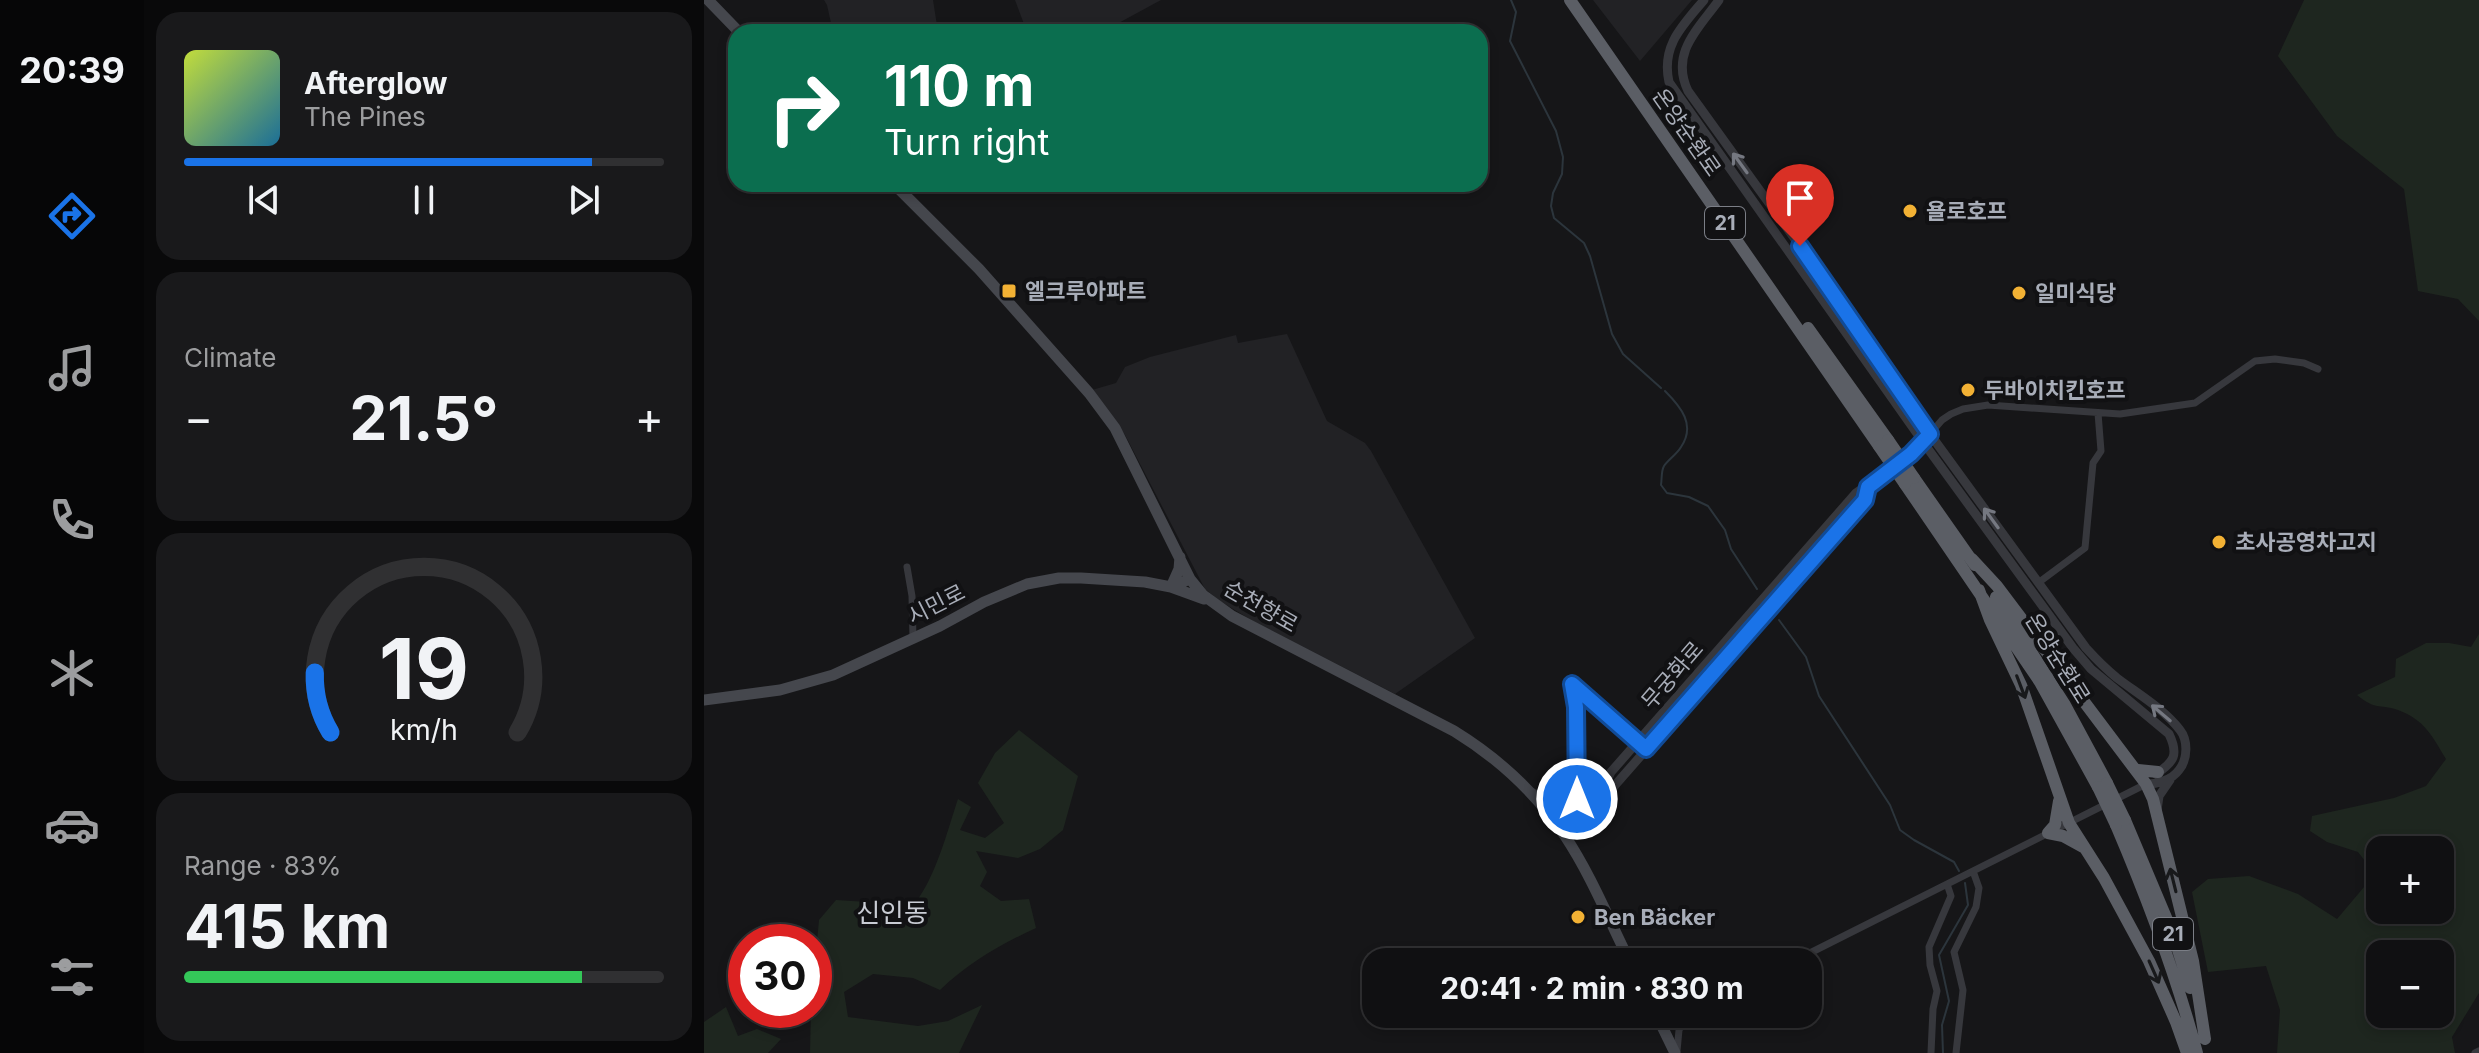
<!DOCTYPE html>
<html lang="en">
<head>
<meta charset="utf-8">
<style>
	:root { --surface:#101012; --page:#19191b; --text:#f1f3f6; --muted:#9c9d9f; --line:#303032; --accent:#1a73e8 }
	body { margin:0; font-family:Inter,"Noto Sans KR",sans-serif; background:var(--page); color:var(--text); height:100vh; display:flex; flex-direction:column; font-size:30px; white-space:nowrap }
	* { box-sizing:border-box; margin:0 }
	p { font-size:26px; color:var(--muted) }
	.icon { flex:none; width:44px; height:44px; fill:none; stroke:currentColor; stroke-width:2; stroke-linecap:round; stroke-linejoin:round }
	.map { position:relative; flex:1; overflow:hidden }
	.side { display:flex; flex-direction:column; gap:12px; padding:12px; background:#09090a; width:560px }
	.side>* { flex:none }
	.banner { position:absolute; left:24px; top:24px; width:760px; height:168px; border-radius:24px; box-shadow:0 4px 12px #0003,0 0 0 2px var(--line); background:#0b6e4f; color:#fff; overflow:hidden }
	.controls { position:absolute; left:1662px; top:836px; display:grid; gap:16px }
	.controls a { display:grid; place-items:center; width:88px; height:88px; border-radius:16px; background:var(--surface); box-shadow:0 4px 12px #0003,0 0 0 2px var(--line); font-size:40px }
	.speed { position:absolute; left:24px; top:924px; display:flex; gap:16px; font-size:40px; font-weight:700; text-align:center }
	.speed>* { display:grid; place-content:center; width:104px; height:104px; border-radius:50%; background:var(--surface); box-shadow:0 4px 12px #0003,0 0 0 2px var(--line); line-height:1 }
	.speed .limit { border:12px solid #d22; background:#fff; color:#111 }
	.pin { position:absolute; display:grid; place-items:center; width:68px; height:68px; color:#fff; margin:-82px -34px; border-radius:50% 50% 50% 0; rotate:-45deg; box-shadow:0 0 8px #0007 }
	.pin .icon { rotate:45deg }
	.me { position:absolute; width:88px; margin:-44px; rotate:0deg; stroke-linejoin:round; filter:drop-shadow(0 0 6px #0008) }
	.turn { display:flex; align-items:center; gap:28px; height:168px; padding:0 24px; font-size:36px }
	.turn .icon { width:104px; height:104px; stroke-width:2.5 }
	.turn b { display:block; font-size:56px; line-height:68px }
	.big { font-size:60px; font-weight:700; line-height:1.1 }
	.side .tile { flex:1; display:flex; flex-direction:column; justify-content:center; gap:12px; min-width:0; padding:0 28px; border-radius:24px; background:var(--page) }
	.side .dial { align-items:center; gap:0 }
	.dial svg { height:208px; overflow:visible; fill:none; stroke:var(--line); stroke-width:7; stroke-linecap:round; text-anchor:middle }
	.dial text { fill:var(--text); stroke:none }
	.song { display:flex; align-items:center; gap:24px }
	.cover { width:96px; height:96px; border-radius:12px; background:linear-gradient(135deg,hsl(70 70% 55%),hsl(200 70% 35%)) }
	.played { height:8px; border-radius:4px; background:linear-gradient(90deg,var(--accent) 85%,var(--line) 85%) }
	.keys { display:flex; justify-content:space-around; direction:ltr }
	.heat { display:flex; justify-content:space-between; align-items:center; font-size:44px; direction:ltr }
	.charge { height:12px; border-radius:6px; background:linear-gradient(90deg,#34c759 83%,var(--line) 0) }
	.trip { position:absolute; left:658px; top:948px; width:460px; height:80px; border-radius:24px; background:var(--surface); box-shadow:0 4px 12px #0003,0 0 0 2px var(--line); font-weight:700; line-height:80px; text-align:center }
	main { display:flex; flex:1; min-height:0 }
	.tabs { display:flex; flex-direction:column; width:144px; justify-content:space-around; align-items:center; background:#060607; color:var(--muted) }
	.tabs .icon { width:56px; height:56px }
	.tabs .active { color:var(--accent) }
	.tabs b { font-size:36px; color:var(--text) }
	.map>svg:first-child { display:block }
	.built { fill:#222225 }
	.green { fill:#1e261f; fill-rule:evenodd }
	.lines { fill:none; stroke-linecap:round; stroke-linejoin:round }
	.stream { stroke:#2c353c; stroke-width:2 }
	.minor { stroke:#37383d; stroke-width:7 }
	.tertiary { stroke:#37383d; stroke-width:9 }
	.secondary { stroke:#45474d; stroke-width:11 }
	.trunk { stroke:#5b5e65; stroke-width:12 }
	.trunk-bridge { stroke:#5b5e65; stroke-width:12 }
	.oneway { stroke:#757881 }
	.oneway2 { stroke:#18191b }
	.route-casing { stroke:#114b97; stroke-width:20 }
	.route { stroke:#1a73e8; stroke-width:14 }
	.poi-dot { fill:#f2b134; stroke:#111113; stroke-width:3 }
	.labels { text-anchor:middle; dominant-baseline:central; stroke-width:8; stroke-linejoin:round; paint-order:stroke }
	.shield { fill:#111113; stroke:#7b7e86; stroke-width:2 }
	.shield-label { font-size:20px; font-weight:bold; fill:#a8adb8 }
	.street-label { font-size:22px; fill:#a8adb8; stroke:#111113 }
	.poi-label { font-size:22px; font-weight:bold; fill:#a8adb8; stroke:#111113; text-anchor:start }
	.quarter-label { font-size:26px; fill:#c9ccd4; stroke:#111113 }
</style>
</head>
<body>
<main>
<nav class="tabs">
<b>20:39</b>
<svg class="icon active" aria-label="directions" viewBox="0 0 24 24"><path d="M12 3l9 9-9 9-9-9zM9 14v-3h6M13 9l2 2-2 2"/></svg>
<svg class="icon" aria-label="music" viewBox="0 0 24 24"><path d="M9 18V5l10-2v13"/><circle cx="6" cy="18" r="3"/><circle cx="16" cy="16" r="3"/></svg>
<svg class="icon" aria-label="phone" viewBox="0 0 24 24"><path d="M5 4h4l2 5-3 2q2 4 5 5l2-3 5 2v4C11 20 4 13 5 4z"/></svg>
<svg class="icon" aria-label="climate" viewBox="0 0 24 24"><path d="M12 3v18M4 7l16 10M4 17L20 7"/></svg>
<svg class="icon" aria-label="car" viewBox="0 0 24 24"><path d="M5 17H2v-5l4-1 3-4h7l3 4 3 1v5h-3M9 17h6M6 11h13"/><circle cx="7" cy="17" r="2"/><circle cx="17" cy="17" r="2"/></svg>
<svg class="icon" aria-label="filters" viewBox="0 0 24 24"><path d="M4 7h16M4 17h16"/><circle cx="9" cy="7" r="2"/><circle cx="15" cy="17" r="2"/></svg>
</nav>
<section class="side">
<div class="tile">
<div class="song"><i class="cover"></i><div><b>Afterglow</b><p>The Pines</p></div></div>
<div class="played"></div>
<div class="keys"><svg class="icon" aria-label="previous" viewBox="0 0 24 24"><path d="M18 5L8 12l10 7zM5 5v14"/></svg><svg class="icon" aria-label="pause" viewBox="0 0 24 24"><path d="M8 5v14M16 5v14"/></svg><svg class="icon" aria-label="next" viewBox="0 0 24 24"><path d="M6 5l10 7-10 7zM19 5v14"/></svg></div>
</div>
<div class="tile"><p>Climate</p>
<div class="heat"><a>−</a><b class="big">21.5°</b><a>+</a></div>
</div>
<div class="tile dial"><svg viewBox="0 0 100 80">
<path d="M14 69A42 42 0 1 1 86 69"/>
<path d="M14 69A42 42 0 0 1 8 46" stroke="#1a73e8"/>
<text x="50" y="56" font-size="32" font-weight="700">19</text>
<text x="50" y="72" font-size="11">km/h</text>
</svg></div>
<div class="tile"><p>Range · 83%</p><b class="big">415 km</b><div class="charge"></div></div>
</section>
<div class="map">
<svg width="1775" height="1053" viewBox="0 0 1775 1053">
	<rect width="100%" height="100%" fill="#161618"/>
	<path class="built" d="M120 0H229L234 32H129L123 5Z
		M311 0H457L398 32H323Z
		M889 0H988L936 61Z
		M583 334 623 421 661 443 667 451 771 638 691 694 549 621 516 601 501 589 421 435 388 390 412 383 421 367 446 357 532 335 534 343Z"/>
	<path class="green" d="M1600 0H1775V321L1754 299 1714 291 1700 189 1633 136 1574 56Z
		M1775 634V993L1748 1037 1751 1053H1573L1576 1010 1562 966 1504 972 1488 892 1504 879 1545 876 1594 894 1633 919 1671 874 1654 852 1623 842 1606 831 1608 816 1690 798 1722 786 1742 759C1728 736 1721 720 1694 710 1673 703 1673 711 1653 695L1691 677 1692 659 1722 643H1745L1767 647ZM1736 850V910H1676V850ZM1736 954V1014H1676V954Z
		M315 730 374 776 359 830 336 849 314 858 272 851 283 872 276 886 297 901 325 899 332 928C297 944 264 963 236 990L209 978 169 974 140 992 144 1017 214 1026 244 1021 278 1005 255 1053H106L107 1010H110V974L115 920 132 900 164 902 169 921C177 920 187 920 194 917 226 903 243 831 254 799L267 807 256 830 281 838 300 823 274 783 291 753Z
		M22 1007 34 1036 53 1029 77 1039 64 1053H0V1022Z"/>
	<g class="lines">
		<path class="stream" d="M807 0 812 12 806 41 852 131 859 157 858 174 849 193 847 206 850 218 880 243 886 256 908 334 919 354 957 388
			M961 391C977 407 992 425 977 447 973 454 965 459 960 466 957 471 958 479 957 485L963 493 985 497 1004 506 1021 530 1027 549 1053 589
			M1075 620 1102 657 1115 696 1186 805 1196 830 1210 840 1250 862 1255 871
			M1239 1053 1238 1025 1245 1001 1235 955 1264 905 1261 883"/>
		<path class="minor" d="M1226 434 1238 420 1247 414 1259 409 1284 405 1416 414 1491 403 1551 361 1571 359 1600 363 1614 369
			M203 567 208 596 209 639
			M1334 583 1381 548 1389 463 1397 451 1394 413
			M868 684 872 707 873 799
			M869 685 935 742
			M1088 962 1442 784
			M958 1027 982 1015
			M973 1051 975 1030 985 1014
			M1227 1053 1229 1009 1233 991 1226 965 1225 947 1247 896 1243 884
			M1252 1053 1259 990 1250 952 1272 907 1275 888 1269 871
			M1771 1053 1775 1051"/>
		<path class="tertiary" d="M1000 0C978 26 957 46 965 82L1219 442 1369 648 1387 669 1465 734C1475 755 1470 762 1452 774
			M1015 0C994 29 966 53 984 91L1096 246 1226 434 1382 648C1392 659 1402 669 1413 678 1434 694 1460 709 1476 730 1484 740 1484 759 1475 770 1468 780 1453 784 1442 784
			M827 792C850 805 876 805 894 786
			M1453 810 1455 796 1466 780
			M868 832 877 824 1161 500 1164 487
			M861 837C875 814 897 795 907 772L1152 493 1187 469 1221 439"/>
		<path class="secondary" d="M4 0 35 32
			M190 184 275 269 385 393 411 428 486 579 499 595 528 616 750 731C794 758 832 793 861 836 887 875 905 920 926 962
			M476 557 475 569 467 587 500 599
			M0 700 76 690 129 675 236 626 280 602 323 584 355 578H377L441 582 467 587 486 579
			M952 1014 971 1053"/>
		<path class="trunk" d="M866 0 1175 446
			M1104 328 1184 440
			M1210 478 1271 565
			M1201 484 1336 682 1394 787
			M1268 559 1293 586 1442 784 1449 799 1489 961 1501 1039
			M1275 590 1286 620 1317 685 1365 823 1400 878 1445 961 1472 1022 1483 1053
			M1292 597 1361 705 1403 783
			M1434 770 1454 772
			M1355 801 1351 825 1344 833 1359 836 1379 847
			M1421 820 1469 934 1486 988
			M1412 825C1444 900 1472 974 1493 1053"/>
		<path class="trunk-bridge" d="M1184 440 1210 478
			M1175 446 1201 484
			M1403 783 1421 820
			M1394 787 1412 825"/>
	</g>
	<defs><path id="oneway-shaft" d="M-6 0H5M1.5-3L5.5 0L1.5 3" fill="none" stroke-width="1.6" stroke-linecap="round" stroke-linejoin="round" transform="scale(2)"/></defs>
	<g class="oneway">
		<use href="#oneway-shaft" transform="translate(1036 163) rotate(-126)"/>
		<use href="#oneway-shaft" transform="translate(1287 518) rotate(-126)"/>
		<use href="#oneway-shaft" transform="translate(1457 713) rotate(-140)"/>
	</g>
	<g class="oneway2">
		<use href="#oneway-shaft" transform="translate(1317 687) rotate(69)"/>
		<use href="#oneway-shaft" transform="translate(1469 880) rotate(-104)"/>
		<use href="#oneway-shaft" transform="translate(1450 972) rotate(66)"/>
	</g>
	<g class="lines">
		<defs>
			<path id="route" d="M873 799 872 707 868 684 942 749 1161 500 1164 487 1207 454 1226 434 1096 246"/>
		</defs>
		<use href="#route" class="route-casing"/>
		<use href="#route" class="route"/>
	</g>
	<g class="poi-dot">
		<circle cx="1206" cy="211" r="8"/>
		<rect x="297" y="283" width="16" height="16" rx="4"/>
		<circle cx="1315" cy="293" r="8"/>
		<circle cx="1264" cy="390" r="8"/>
		<circle cx="1515" cy="542" r="8"/>
		<circle cx="874" cy="917" r="8"/>
	</g>
	<g class="labels">
		<g class="shield">
			<rect x="1001" y="207" width="40" height="32" rx="6"/>
			<rect x="1449" y="918" width="40" height="32" rx="6"/>
		</g>
		<g class="shield-label">
			<text x="1021" y="223">21</text>
			<text x="1469" y="934">21</text>
		</g>
		<g class="street-label">
			<text transform="translate(983 132) rotate(55)">온양순환로</text>
			<text transform="translate(232 604) rotate(-27)">시민로</text>
			<text transform="translate(557 606) rotate(30)">순천향로</text>
			<text transform="translate(1354 658) rotate(58)">온양순환로</text>
			<text transform="translate(968 675) rotate(-49)">무궁화로</text>
		</g>
		<g class="poi-label">
			<text x="1222" y="211">욜로호프</text>
			<text x="321" y="291">엘크루아파트</text>
			<text x="1331" y="293">일미식당</text>
			<text x="1280" y="390">두바이치킨호프</text>
			<text x="1531" y="542">초사공영차고지</text>
			<text x="890" y="917">Ben Bäcker</text>
		</g>
		<g class="quarter-label">
			<text x="188" y="912">신인동</text>
		</g>
	</g>
</svg>
<div class="controls">
<a>+</a>
<a>−</a>
</div>
<div class="speed"><div class="limit">30</div></div>
<div class="pin" style="left:1096px;top:246px;background:#d93025"><svg class="icon" aria-label="arrive" viewBox="0 0 24 24"><path d="M6 21V4h12l-3 4 3 4H6"/></svg></div>
<svg class="me" style="left:873px;top:799px" viewBox="-20 -20 40 40"><circle r="17" fill="#1a73e8" stroke="#fff" stroke-width="3"/><path d="M0-11L8 9 0 5-8 9z" fill="#fff"/></svg>
<div class="trip">20:41 · 2 min · 830 m</div>
<div class="banner">
<div class="turn"><svg class="icon" aria-label="right" viewBox="0 0 24 24"><path d="M7 20v-9h11M14 6l5 5-5 5"/></svg><div><b>110 m</b>Turn right</div></div>
</div>
</div>
</main>
</body>
</html>
